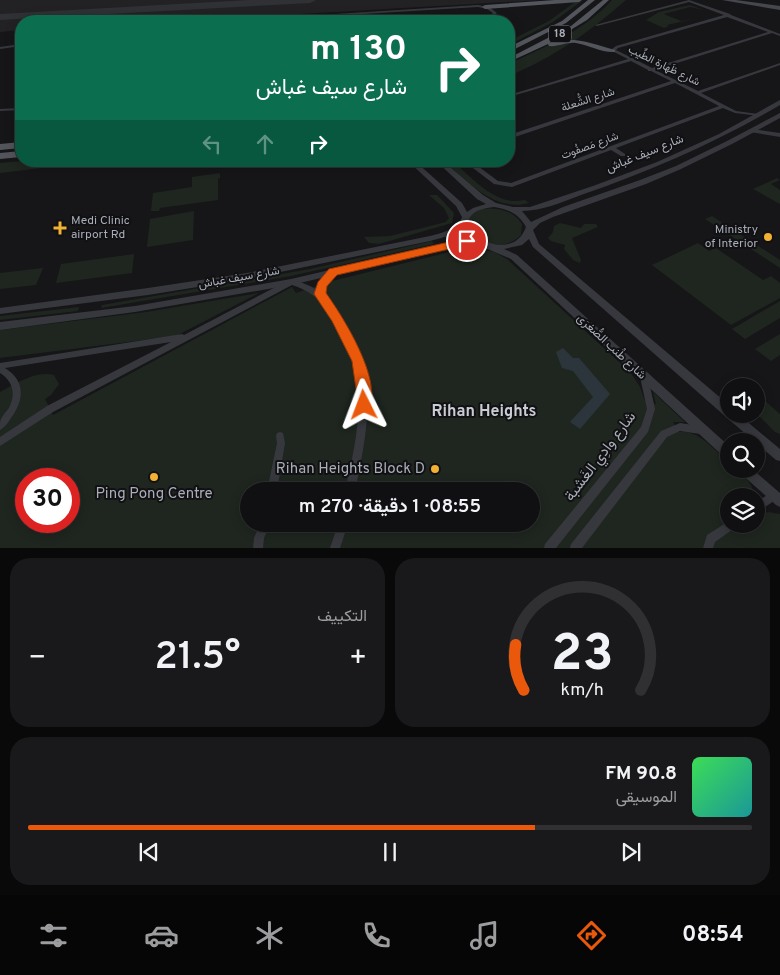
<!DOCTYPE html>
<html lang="ar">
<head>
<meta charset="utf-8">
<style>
	:root { --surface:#101012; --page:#19191b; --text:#f1f3f6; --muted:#9c9d9f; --line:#303032; --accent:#ea580c }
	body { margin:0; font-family:Overpass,Vazirmatn,sans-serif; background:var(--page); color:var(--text); direction:rtl; height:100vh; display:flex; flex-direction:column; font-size:19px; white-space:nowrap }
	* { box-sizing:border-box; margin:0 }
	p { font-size:16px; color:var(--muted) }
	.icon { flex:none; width:28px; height:28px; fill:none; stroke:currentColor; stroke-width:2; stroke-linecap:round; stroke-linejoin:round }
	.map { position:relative; height:548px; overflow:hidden; direction:ltr }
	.drawer { display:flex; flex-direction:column; gap:10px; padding:10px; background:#09090a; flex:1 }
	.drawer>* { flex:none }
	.guide { position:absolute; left:15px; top:15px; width:500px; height:152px; border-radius:20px; box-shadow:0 2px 12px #0003,0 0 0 1px var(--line); direction:rtl; background:#0b6e4f; color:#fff; overflow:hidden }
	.fabs { position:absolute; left:720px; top:378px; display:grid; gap:10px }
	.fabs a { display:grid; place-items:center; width:45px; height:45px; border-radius:50%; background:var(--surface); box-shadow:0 2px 12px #0003,0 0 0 1px var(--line); font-size:25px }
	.speed { position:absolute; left:15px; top:468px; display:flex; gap:10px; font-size:25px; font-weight:700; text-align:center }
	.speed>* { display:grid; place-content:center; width:65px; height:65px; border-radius:50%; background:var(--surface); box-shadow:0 2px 12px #0003,0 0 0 1px var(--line); line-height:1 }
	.speed .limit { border:8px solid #d22; background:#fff; color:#111 }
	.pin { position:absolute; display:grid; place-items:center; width:42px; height:42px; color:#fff; margin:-21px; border:2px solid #fff; border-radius:50%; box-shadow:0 1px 5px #0007 }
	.me { position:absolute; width:55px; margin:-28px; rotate:357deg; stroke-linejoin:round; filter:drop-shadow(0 0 4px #0008) }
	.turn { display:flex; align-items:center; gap:18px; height:105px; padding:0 25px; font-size:22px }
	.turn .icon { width:65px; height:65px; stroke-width:2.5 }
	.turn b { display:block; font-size:35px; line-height:42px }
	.lanes { display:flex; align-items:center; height:48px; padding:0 25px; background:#0003; justify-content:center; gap:25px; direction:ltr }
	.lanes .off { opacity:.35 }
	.big { font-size:38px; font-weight:600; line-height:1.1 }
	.drawer .tile { flex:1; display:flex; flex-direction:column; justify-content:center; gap:8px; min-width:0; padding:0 18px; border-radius:20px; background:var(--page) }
	.drawer .dial { align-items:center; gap:0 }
	.dial svg { height:130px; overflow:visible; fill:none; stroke:var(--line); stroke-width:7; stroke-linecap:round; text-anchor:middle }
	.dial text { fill:var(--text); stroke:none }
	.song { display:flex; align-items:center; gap:15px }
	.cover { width:60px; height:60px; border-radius:8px; background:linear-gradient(135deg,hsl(130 70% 55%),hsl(180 70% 35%)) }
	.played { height:5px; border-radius:2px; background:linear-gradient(90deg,var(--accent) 70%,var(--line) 70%) }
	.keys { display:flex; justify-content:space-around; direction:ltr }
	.heat { display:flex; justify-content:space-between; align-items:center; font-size:28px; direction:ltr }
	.drawer .tiles { flex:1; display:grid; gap:10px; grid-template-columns:1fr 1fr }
	.tile:last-child { grid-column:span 2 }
	.trip { position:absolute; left:240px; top:482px; width:300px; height:50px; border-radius:25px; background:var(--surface); box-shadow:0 2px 12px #0003,0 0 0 1px var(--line); font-weight:600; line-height:50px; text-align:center; direction:rtl }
	.menu { display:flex; height:80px; justify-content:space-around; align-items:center; background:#060607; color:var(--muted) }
	.menu .icon { width:35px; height:35px }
	.menu .active { color:var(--accent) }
	.menu b { font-size:22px; color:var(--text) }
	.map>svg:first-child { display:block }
	.built { fill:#222225 }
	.green { fill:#1e261f; fill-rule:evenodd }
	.water { fill:#2c353c }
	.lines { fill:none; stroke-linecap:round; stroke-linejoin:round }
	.taxiway { fill:#303135; fill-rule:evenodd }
	.minor { fill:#37383d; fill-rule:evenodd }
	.tertiary { fill:#37383d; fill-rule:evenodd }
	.secondary { fill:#45474d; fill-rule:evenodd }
	.primary { fill:#53555c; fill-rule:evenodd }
	.route { fill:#ea580c; stroke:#983908 }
	.poi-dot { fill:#f2b134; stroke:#111113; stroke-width:2 }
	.labels { text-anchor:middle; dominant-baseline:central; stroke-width:4; stroke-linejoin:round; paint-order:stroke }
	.shield { fill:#111113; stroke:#7b7e86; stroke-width:1 }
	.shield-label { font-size:11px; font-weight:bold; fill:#a8adb8 }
	.far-street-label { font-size:11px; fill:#a8adb8; stroke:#111113 }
	.street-label { font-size:12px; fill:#a8adb8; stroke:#111113 }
	.poi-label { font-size:12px; fill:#a8adb8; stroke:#111113; text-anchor:start }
	.near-street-label { font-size:15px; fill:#a8adb8; stroke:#111113 }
	.near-poi-label { font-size:15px; fill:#a8adb8; stroke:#111113; text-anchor:end }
	.near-neighbourhood-label { font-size:16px; font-weight:bold; fill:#c9ccd4; stroke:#111113 }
</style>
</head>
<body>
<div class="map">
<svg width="780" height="548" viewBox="0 0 780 548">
	<rect width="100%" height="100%" fill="#161618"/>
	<path class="built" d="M0 0H542L182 21H21V30L0 32Z"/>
	<path class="green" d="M612 0H626C588 33 556 56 509 76V64C545 47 585 30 612 0Z
		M582 1 553 22 509 45V41L549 21 575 2Z
		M690 5 704 10 690 7 664 14 681 21 697 18 667 25 669 26 664 28 646 20 659 12Z
		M21 161H101L0 173V163Z
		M449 161H452C473 178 496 207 525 200L529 203C495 212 471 184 447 164Z
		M220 173V178L218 179V200L160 208 159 211H151L153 193 192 187V177Z
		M777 178 780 180 771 184 780 190V204L753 189Z
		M429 195H437L454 213 452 223 379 244 369 243 364 237 390 236 446 222 449 218 444 208Z
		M481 209C497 207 513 210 522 224L521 235C501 254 483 242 467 227L470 216Z
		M194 211 193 240 147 247 150 219Z
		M712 216 780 260V268L705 219Z
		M560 223 581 228 584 224H596L598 227 572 238 581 260 580 263 573 260 564 249 565 245 551 241 548 238 553 232 554 226Z
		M432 241 434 244 291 276 101 308 102 305 310 269Z
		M698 243 709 251 716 248 763 280 771 276 780 283V298L731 325 652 265Z
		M470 247 494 252 507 259 630 372 640 387 645 401 656 404 653 392 685 422H673L679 432C699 429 715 451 729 463V469H735C743 476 755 484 753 496H729V524H756V519L768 512 780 514V548H0V392C16 384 35 370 54 375L59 384 51 395 45 399 53 415 292 287 296 293 332 281ZM26 479H69V521H26ZM249 491H531V524H249Z
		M134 254 132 273 56 283 61 264Z
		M43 268 36 285 0 289V273Z
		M259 293 176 336 0 358V330L146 312Z
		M780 301V318L745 339 732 329Z
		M79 307 78 311 0 320V316Z
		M780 334V355L771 361 755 349Z
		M756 399 764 400 780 414V434L775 432 756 413Z"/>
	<path class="water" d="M563 348 573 358H579L610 394 580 429 570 422 593 397 573 371 562 368 556 352Z"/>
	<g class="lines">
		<path class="taxiway" d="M249 0H316L310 3 0 20V14Z"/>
		<path class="minor" d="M689 0 730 14 731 15 780 34V36L772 33 655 70 698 91 780 63V65L701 93 736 111 758 114H760V116L735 113 723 108 616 148 625 154V156H621L611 150 512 187 494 184 465 162 464 161H471L498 181 511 183 719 106 675 83 509 139V135L671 81 651 71H648V70L631 61 509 97V95L628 59 612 51V49L616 46 724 15 689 2 597 26 595 25ZM727 17 768 32 652 68 616 50 618 48Z
			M478 5 489 7 497 13 485 21H481L493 13 487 9 478 7 330 16 332 17 328 21H324L327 17 323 16 315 18 317 21H313L311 17 254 21H241L243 20 317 14 319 15Z
			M21 44V46L0 49V47Z
			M21 108V110L0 111V109Z
			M752 129 780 133V137L750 132 749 131Z
			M331 270H335L336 272 325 286 323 295C334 305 342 320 348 333 354 345 359 357 363 369 373 409 363 452 355 491H345C354 451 364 410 355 370 351 356 346 343 339 331 328 307 317 293 292 285L53 412 0 446V437L47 406 171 342 5 368C26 381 24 400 11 418 8 423 5 427 0 430 0 427 0 424 0 422 1 417 6 412 9 408 16 394 13 381 0 373V363L182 334 184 335 289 280C298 280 309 285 317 290L320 283Z
			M644 374 647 375 648 377 655 409 648 432 556 548H544L545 544 641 427 647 409 640 377 641 375Z
			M680 423 700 426 703 427 704 430 703 433 700 434 680 431 667 437 582 548H570L571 544 661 431Z
			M280 432 283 433 285 443 277 491H267L277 443 276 436 277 433Z
			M774 491 777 493 779 496 777 499 756 513V502Z
			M729 521V524H738L736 527 715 542 713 548H703L707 535Z
			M260 524H270L264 538 263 548H253L254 538Z
			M338 524H348L340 548H330Z"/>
		<path class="tertiary" d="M780 100V105C717 142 650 171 581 195 562 202 542 211 522 211L531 222 563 207 640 180 676 166 727 141 780 113V118L732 144 681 169 646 184 553 217 540 223 533 230 539 244 729 405V414H738L780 449V461L776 460 756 443V441H754L726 417 533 247 529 239 522 245 504 249 517 255 729 446V459L725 458 511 259 478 245H463L291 285 135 312 0 330V322L135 306 291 279 463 239H470L462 229 452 235 430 241 247 279 148 295 0 314V308L148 288 247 273 430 236C442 233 458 229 462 217L456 206 408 161H415L462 203 467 212 473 208 486 204 477 199 436 161H443L483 195 496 203 513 207H530L593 186 657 162 719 134ZM494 207C508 209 519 214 526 227 509 274 429 214 494 207Z
			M738 469H752L780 493V507L776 505 740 473Z"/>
		<path class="secondary" d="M722 0H736L780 6V10Z"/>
		<path class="primary" d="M555 0H582L579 2 485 9 482 7 485 5Z
			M588 0H595L566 23 509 52V47L562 21Z
			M603 0H609L587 20 549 43C573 35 592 44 615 50V52C602 53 589 45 576 43 566 42 558 47 549 46L548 44 509 62V58L571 26Z
			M21 142V148L0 150V144Z
			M21 151V157L0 159V153Z"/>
	</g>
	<path class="route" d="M467 238 472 241 471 244 337 275 327 286 326 293C343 317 383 380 369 410L364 411 359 410 352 361 332 321 314 294 318 282 329 269Z"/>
	<g class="poi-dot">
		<path d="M57.5 220.5h5v5h5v5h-5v5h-5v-5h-5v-5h5z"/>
		<circle cx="768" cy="237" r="5"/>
		<circle cx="435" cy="469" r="5"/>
		<circle cx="154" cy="477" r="5"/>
	</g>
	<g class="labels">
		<rect class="shield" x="549" y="25.5" width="22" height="17" rx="4"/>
		<g class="shield-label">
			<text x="560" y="34">18</text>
		</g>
		<g class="far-street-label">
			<text transform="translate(664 66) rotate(26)">شارع ظَهارة الطِّيب</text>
			<text transform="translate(588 100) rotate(-18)">شارع الشُّعلة</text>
			<text transform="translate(590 146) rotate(-20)">شارع مَصفُوت</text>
		</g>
		<g class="street-label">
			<text transform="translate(645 154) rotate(-22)">شارع سيف غباش</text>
			<text transform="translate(239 278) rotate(-10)">شارع سيف غباش</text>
			<text transform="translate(611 347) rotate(43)">شارع طُنب الصُّغرَى</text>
		</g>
		<g class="poi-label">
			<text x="71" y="221">Medi Clinic<tspan x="71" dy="14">airport Rd</tspan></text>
			<text x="758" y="230" text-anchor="end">Ministry<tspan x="758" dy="14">of Interior</tspan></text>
		</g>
		<g class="near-street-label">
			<text transform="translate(601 457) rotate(-53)">شارع وادِي الغَشبة</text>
		</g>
		<g class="near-poi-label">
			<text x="425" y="469">Rihan Heights Block D</text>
			<text x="154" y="494" text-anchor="middle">Ping Pong Centre</text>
		</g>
		<g class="near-neighbourhood-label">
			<text x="484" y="412">Rihan Heights</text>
		</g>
	</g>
</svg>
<div class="fabs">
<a><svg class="icon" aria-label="sound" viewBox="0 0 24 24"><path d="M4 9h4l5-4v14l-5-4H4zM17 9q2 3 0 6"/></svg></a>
<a><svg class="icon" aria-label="search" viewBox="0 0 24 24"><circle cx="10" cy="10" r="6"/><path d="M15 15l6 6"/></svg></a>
<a><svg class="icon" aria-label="layers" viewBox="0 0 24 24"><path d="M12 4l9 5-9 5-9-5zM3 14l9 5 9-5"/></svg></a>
</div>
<div class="speed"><div class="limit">30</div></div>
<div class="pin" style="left:467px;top:241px;background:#d93025"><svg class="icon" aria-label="arrive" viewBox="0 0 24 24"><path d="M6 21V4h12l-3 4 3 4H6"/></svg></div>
<svg class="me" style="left:364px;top:405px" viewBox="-20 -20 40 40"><path d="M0-17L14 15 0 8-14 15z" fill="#ea580c" stroke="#fff" stroke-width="4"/></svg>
<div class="trip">08:55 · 1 دقيقة · 270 m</div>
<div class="guide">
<div class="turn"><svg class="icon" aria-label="right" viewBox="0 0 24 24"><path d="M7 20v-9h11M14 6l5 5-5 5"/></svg><div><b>130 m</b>شارع سيف غباش</div></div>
<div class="lanes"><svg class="icon off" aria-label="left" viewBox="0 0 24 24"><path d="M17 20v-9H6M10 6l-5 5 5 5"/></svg><svg class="icon off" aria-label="ahead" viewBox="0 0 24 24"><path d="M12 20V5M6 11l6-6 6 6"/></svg><svg class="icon" aria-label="right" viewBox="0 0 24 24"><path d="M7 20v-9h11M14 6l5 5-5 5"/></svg></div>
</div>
</div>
<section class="drawer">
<div class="tiles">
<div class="tile dial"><svg viewBox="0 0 100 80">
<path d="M14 69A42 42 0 1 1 86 69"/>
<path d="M14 69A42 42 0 0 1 9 41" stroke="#ea580c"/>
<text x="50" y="56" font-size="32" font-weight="700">23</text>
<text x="50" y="72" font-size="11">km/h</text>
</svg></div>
<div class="tile"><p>التكييف</p>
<div class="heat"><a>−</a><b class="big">21.5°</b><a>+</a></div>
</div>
<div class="tile">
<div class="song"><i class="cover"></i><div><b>90.8 FM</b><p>الموسيقى</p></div></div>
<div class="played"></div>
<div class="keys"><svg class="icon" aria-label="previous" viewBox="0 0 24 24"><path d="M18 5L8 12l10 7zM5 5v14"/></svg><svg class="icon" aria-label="pause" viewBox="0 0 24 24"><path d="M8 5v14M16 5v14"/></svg><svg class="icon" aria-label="next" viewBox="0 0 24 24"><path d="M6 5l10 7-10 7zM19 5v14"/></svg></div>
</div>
</div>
</section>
<nav class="menu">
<b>08:54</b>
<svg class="icon active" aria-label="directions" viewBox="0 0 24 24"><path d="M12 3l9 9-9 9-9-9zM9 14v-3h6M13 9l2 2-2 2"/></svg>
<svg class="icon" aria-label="music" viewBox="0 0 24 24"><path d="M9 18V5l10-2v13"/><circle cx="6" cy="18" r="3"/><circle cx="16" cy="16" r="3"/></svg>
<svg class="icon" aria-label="phone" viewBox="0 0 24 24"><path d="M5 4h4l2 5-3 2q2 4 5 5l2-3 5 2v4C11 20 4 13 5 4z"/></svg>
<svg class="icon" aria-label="climate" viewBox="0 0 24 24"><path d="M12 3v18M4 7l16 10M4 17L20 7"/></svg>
<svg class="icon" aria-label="car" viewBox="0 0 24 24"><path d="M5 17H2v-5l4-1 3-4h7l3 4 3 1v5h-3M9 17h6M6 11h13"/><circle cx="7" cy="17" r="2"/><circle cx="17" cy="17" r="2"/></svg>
<svg class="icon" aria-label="filters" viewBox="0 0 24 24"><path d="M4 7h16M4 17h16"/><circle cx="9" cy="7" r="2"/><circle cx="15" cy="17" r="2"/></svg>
</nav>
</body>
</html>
